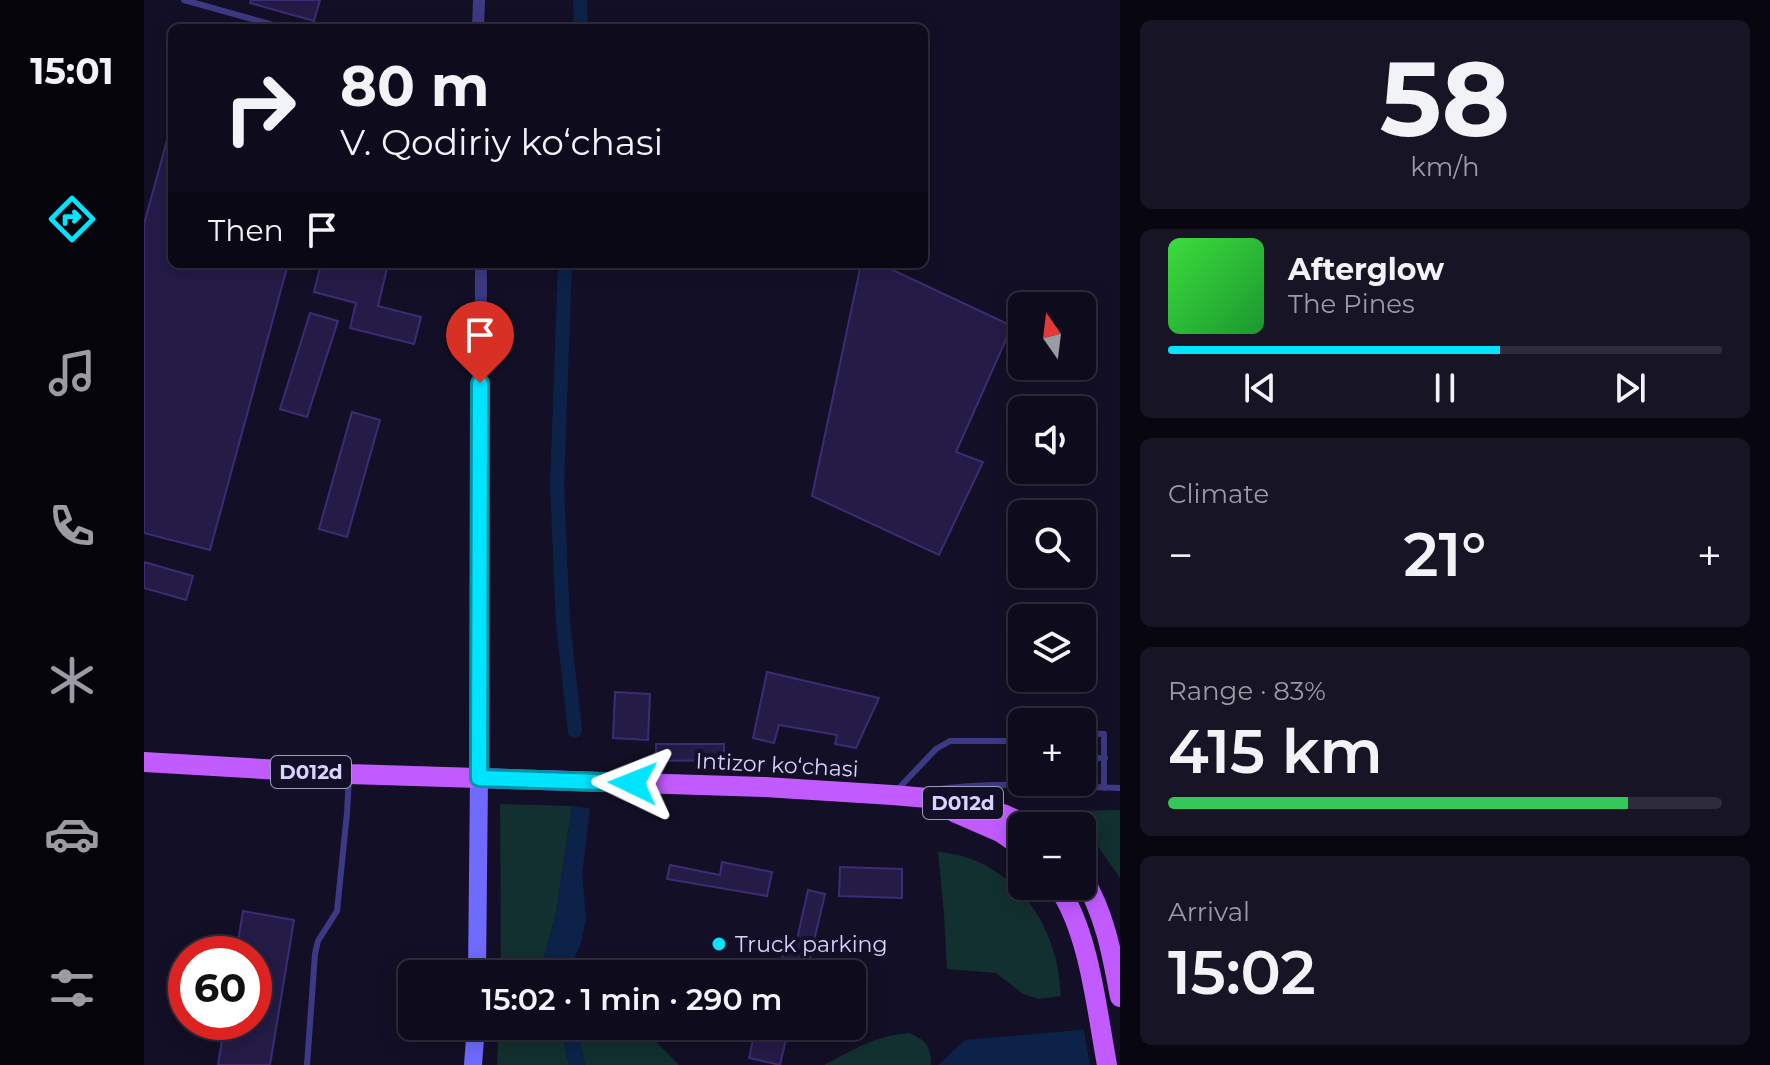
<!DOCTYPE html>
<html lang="en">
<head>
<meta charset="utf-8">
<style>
	:root { --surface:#0e0b1c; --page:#171425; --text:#f1f3f6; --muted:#9b9ba3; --line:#2e2b3b; --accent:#00e5ff }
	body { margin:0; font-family:Montserrat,sans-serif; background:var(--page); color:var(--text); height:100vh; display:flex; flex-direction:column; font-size:30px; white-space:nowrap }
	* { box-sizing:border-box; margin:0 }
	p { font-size:26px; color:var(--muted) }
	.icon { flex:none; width:44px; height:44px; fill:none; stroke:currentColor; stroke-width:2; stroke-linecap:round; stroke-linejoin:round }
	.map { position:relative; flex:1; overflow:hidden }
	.details { display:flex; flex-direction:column; gap:20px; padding:20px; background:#08060f; width:650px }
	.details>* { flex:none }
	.guide { position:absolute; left:24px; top:24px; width:760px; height:244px; border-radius:12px; box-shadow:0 4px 20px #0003,0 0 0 2px var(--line); background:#0e0b1c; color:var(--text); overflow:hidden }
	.needle { width:52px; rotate:346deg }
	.tools { position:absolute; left:864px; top:292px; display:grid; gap:16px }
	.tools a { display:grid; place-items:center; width:88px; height:88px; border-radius:12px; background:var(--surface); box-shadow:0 4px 20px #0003,0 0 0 2px var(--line); font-size:40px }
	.speed { position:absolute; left:24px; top:936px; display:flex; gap:16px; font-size:40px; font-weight:700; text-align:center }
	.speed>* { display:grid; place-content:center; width:104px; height:104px; border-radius:50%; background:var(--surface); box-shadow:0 4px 20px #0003,0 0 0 2px var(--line); line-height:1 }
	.speed .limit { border:12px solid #d22; background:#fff; color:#111 }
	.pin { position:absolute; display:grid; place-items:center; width:68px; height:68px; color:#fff; margin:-82px -34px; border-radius:50% 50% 50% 0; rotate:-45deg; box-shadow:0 0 8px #0007 }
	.pin .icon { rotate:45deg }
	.me { position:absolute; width:88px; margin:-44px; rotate:272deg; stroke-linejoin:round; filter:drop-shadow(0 0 6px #0008) }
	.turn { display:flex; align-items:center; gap:28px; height:168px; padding:0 40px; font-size:36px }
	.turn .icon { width:104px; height:104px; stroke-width:2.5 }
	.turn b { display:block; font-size:56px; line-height:68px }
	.then { display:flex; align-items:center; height:76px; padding:0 40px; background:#0003; gap:16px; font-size:30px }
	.big { font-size:60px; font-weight:600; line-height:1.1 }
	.details .card { flex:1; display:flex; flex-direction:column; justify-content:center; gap:12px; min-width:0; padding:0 28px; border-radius:12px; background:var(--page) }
	.details .dial { align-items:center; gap:0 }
	.dial b { font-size:104px; line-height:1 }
	.song { display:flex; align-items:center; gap:24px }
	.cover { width:96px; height:96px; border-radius:12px; background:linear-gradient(135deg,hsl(120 70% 55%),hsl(130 70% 35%)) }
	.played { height:8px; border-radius:4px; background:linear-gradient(90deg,var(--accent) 60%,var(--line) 60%) }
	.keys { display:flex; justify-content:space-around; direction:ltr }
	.heat { display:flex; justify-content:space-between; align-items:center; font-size:44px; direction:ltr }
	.charge { height:12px; border-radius:6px; background:linear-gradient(90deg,#34c759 83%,var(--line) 0) }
	.trip { position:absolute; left:254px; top:960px; width:468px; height:80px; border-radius:12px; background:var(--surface); box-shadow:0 4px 20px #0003,0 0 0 2px var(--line); font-weight:600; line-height:80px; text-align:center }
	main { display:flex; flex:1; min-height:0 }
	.menu { display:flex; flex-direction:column; width:144px; justify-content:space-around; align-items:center; background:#06040b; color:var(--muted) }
	.menu .icon { width:56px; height:56px }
	.menu .on { color:var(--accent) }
	.menu b { font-size:36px; color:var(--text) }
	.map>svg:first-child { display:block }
	.green { fill:#12302f }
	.water { fill:#0c2248 }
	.pier { fill:#130f26 }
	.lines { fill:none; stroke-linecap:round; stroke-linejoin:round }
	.canal { stroke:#0c2248; stroke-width:14 }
	.building { fill:#241b47; stroke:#3b2d73; stroke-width:2 }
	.lane { stroke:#3d3a85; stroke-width:6 }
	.street { stroke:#3d3a85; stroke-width:12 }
	.secondary { stroke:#6f6bff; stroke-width:18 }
	.primary { stroke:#c25bff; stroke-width:20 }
	.route-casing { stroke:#0095a6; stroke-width:20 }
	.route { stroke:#00e5ff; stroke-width:14 }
	.poi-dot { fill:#00e5ff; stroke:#130f26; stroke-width:3 }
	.labels { text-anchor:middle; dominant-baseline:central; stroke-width:8; stroke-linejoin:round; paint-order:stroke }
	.shield { fill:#130f26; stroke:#9e99be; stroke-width:2 }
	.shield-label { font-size:20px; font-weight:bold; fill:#d9d4ff }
	.street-label { font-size:22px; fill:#d9d4ff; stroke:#130f26 }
	.poi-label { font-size:22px; fill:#d9d4ff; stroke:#130f26; text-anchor:start }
</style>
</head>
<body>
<main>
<nav class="menu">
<b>15:01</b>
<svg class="icon on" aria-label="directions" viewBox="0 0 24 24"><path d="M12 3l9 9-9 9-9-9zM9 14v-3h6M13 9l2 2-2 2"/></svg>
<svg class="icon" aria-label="music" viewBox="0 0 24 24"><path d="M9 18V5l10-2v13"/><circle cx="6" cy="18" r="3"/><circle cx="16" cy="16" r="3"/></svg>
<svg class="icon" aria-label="phone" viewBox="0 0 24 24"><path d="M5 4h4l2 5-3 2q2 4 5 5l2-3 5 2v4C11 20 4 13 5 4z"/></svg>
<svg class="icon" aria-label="climate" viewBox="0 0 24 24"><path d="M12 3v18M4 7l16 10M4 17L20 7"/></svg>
<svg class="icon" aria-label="car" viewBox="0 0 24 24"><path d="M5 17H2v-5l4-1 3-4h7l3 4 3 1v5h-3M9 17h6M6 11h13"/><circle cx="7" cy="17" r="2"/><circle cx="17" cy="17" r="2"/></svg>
<svg class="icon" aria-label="filters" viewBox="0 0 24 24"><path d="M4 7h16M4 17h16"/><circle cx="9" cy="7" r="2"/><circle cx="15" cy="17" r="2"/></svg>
</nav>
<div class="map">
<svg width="976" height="1065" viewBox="0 0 976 1065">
	<rect width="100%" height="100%" fill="#130f26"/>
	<path class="green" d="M356 804 428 806 412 913 400 959 404 974H357Z
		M976 810V878L953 845 922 811Z
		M794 852C851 856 895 899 910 953 915 967 915 982 917 996L895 999 879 994 852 973 803 969 800 913Z
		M355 1026H417L425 1065H353Z
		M433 1026H492L504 1034 535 1065H441Z
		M765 1033C782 1040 787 1046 787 1065H676H680C711 1049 730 1036 765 1033Z"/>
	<path class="water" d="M428 806 446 808 438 875 442 918 437 944 422 974H404L400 959 412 913Z
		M976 1021V1065H794L821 1040 936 1030Z
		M417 1026H433L441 1065H425Z"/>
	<path class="pier" d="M976 1017V1065H946L939 1025Z"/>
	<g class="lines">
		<path class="canal" d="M436 0 437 28
			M421 264 413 485 419 623 431 731"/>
	</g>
	<path class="building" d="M107 0H176L170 21 106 3Z
		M25 133 28 134V264H144L66 550 0 533V224Z
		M177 264H244L234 306 277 317 270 344 206 328 212 303 170 292Z
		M717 264H736L868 326 812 452 839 462 795 555 668 496Z
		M166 313 194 321 163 417 136 409Z
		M208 412 236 420 203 537 175 529Z
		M0 562 49 576 42 600 0 588Z
		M623 672 735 698 712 748 691 744 693 735 635 725 630 743 609 738Z
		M471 692 506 694 504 740 469 738Z
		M512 744H580V760L512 761Z
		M578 862 628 872 623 896 523 879 526 865 576 875Z
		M696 867 758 869V898L695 896Z
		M664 890 681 894 666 958 662 956 658 974H634L640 951 650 953Z
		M99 911 150 920 126 1065H74L81 1022H110V954H92Z
		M612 1026H645L636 1065 605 1058Z"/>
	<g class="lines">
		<path class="lane" d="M40 0 140 28
			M938 733 960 734V788
			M938 758H961
			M753 790 792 749 806 741H878
			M788 790C850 781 913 786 976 788
			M163 1065 171 954 174 941 193 911 203 813 205 778"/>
		<path class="street" d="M334 28 335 0
			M335 778 337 264"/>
		<path class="secondary" d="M333 974 335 778
			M329 1065 332 1026"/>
		<path class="primary" d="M0 762 205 774 621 787 748 795 796 799 828 805 859 814 886 826
			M810 812 856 832 878 847
			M938 876C961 914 968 954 976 997
			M913 886C945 929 953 1012 963 1065"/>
	</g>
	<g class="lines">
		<defs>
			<path id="route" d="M336 383 335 778 489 783"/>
		</defs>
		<use href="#route" class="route-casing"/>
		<use href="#route" class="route"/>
	</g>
	<circle class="poi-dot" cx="575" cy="944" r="8"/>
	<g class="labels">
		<g class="shield">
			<rect x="127" y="756" width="80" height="32" rx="6"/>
			<rect x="779" y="787" width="80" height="32" rx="6"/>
		</g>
		<g class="shield-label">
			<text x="167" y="772">D012d</text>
			<text x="819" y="803">D012d</text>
		</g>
		<g class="street-label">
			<text transform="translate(633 765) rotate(3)">Intizor ko‘chasi</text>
		</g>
		<g class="poi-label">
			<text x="591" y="944">Truck parking</text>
		</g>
	</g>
</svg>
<div class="tools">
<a><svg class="needle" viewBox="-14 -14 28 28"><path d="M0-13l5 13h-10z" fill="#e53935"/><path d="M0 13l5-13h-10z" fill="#9b9ba3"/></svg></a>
<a><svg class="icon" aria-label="sound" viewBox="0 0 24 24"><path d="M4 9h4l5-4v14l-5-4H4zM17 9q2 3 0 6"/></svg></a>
<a><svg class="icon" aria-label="search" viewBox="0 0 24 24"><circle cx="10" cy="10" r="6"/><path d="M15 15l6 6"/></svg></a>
<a><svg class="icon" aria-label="layers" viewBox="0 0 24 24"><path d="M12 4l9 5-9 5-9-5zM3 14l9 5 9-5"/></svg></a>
<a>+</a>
<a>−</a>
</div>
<div class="speed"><div class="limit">60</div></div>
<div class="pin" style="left:336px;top:383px;background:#d93025"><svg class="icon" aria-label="arrive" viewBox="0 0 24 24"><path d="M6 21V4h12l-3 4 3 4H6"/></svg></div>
<svg class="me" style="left:489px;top:783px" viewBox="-20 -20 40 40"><path d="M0-17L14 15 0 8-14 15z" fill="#00e5ff" stroke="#fff" stroke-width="4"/></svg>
<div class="trip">15:02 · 1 min · 290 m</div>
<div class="guide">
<div class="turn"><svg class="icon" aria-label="right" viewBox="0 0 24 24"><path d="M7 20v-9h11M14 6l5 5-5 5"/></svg><div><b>80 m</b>V. Qodiriy ko‘chasi</div></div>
<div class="then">Then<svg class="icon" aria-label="arrive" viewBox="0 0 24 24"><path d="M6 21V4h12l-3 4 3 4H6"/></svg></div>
</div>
</div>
<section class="details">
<div class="card dial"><b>58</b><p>km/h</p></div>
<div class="card">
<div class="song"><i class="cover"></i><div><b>Afterglow</b><p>The Pines</p></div></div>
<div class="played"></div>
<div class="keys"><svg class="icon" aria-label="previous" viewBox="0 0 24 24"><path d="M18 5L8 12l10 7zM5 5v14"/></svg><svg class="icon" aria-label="pause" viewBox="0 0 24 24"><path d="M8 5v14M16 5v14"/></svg><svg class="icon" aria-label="next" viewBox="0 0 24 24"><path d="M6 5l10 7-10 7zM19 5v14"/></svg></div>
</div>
<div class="card"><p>Climate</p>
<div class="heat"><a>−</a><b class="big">21°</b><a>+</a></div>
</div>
<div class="card"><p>Range · 83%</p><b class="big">415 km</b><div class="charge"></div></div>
<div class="card"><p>Arrival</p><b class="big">15:02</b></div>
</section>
</main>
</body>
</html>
